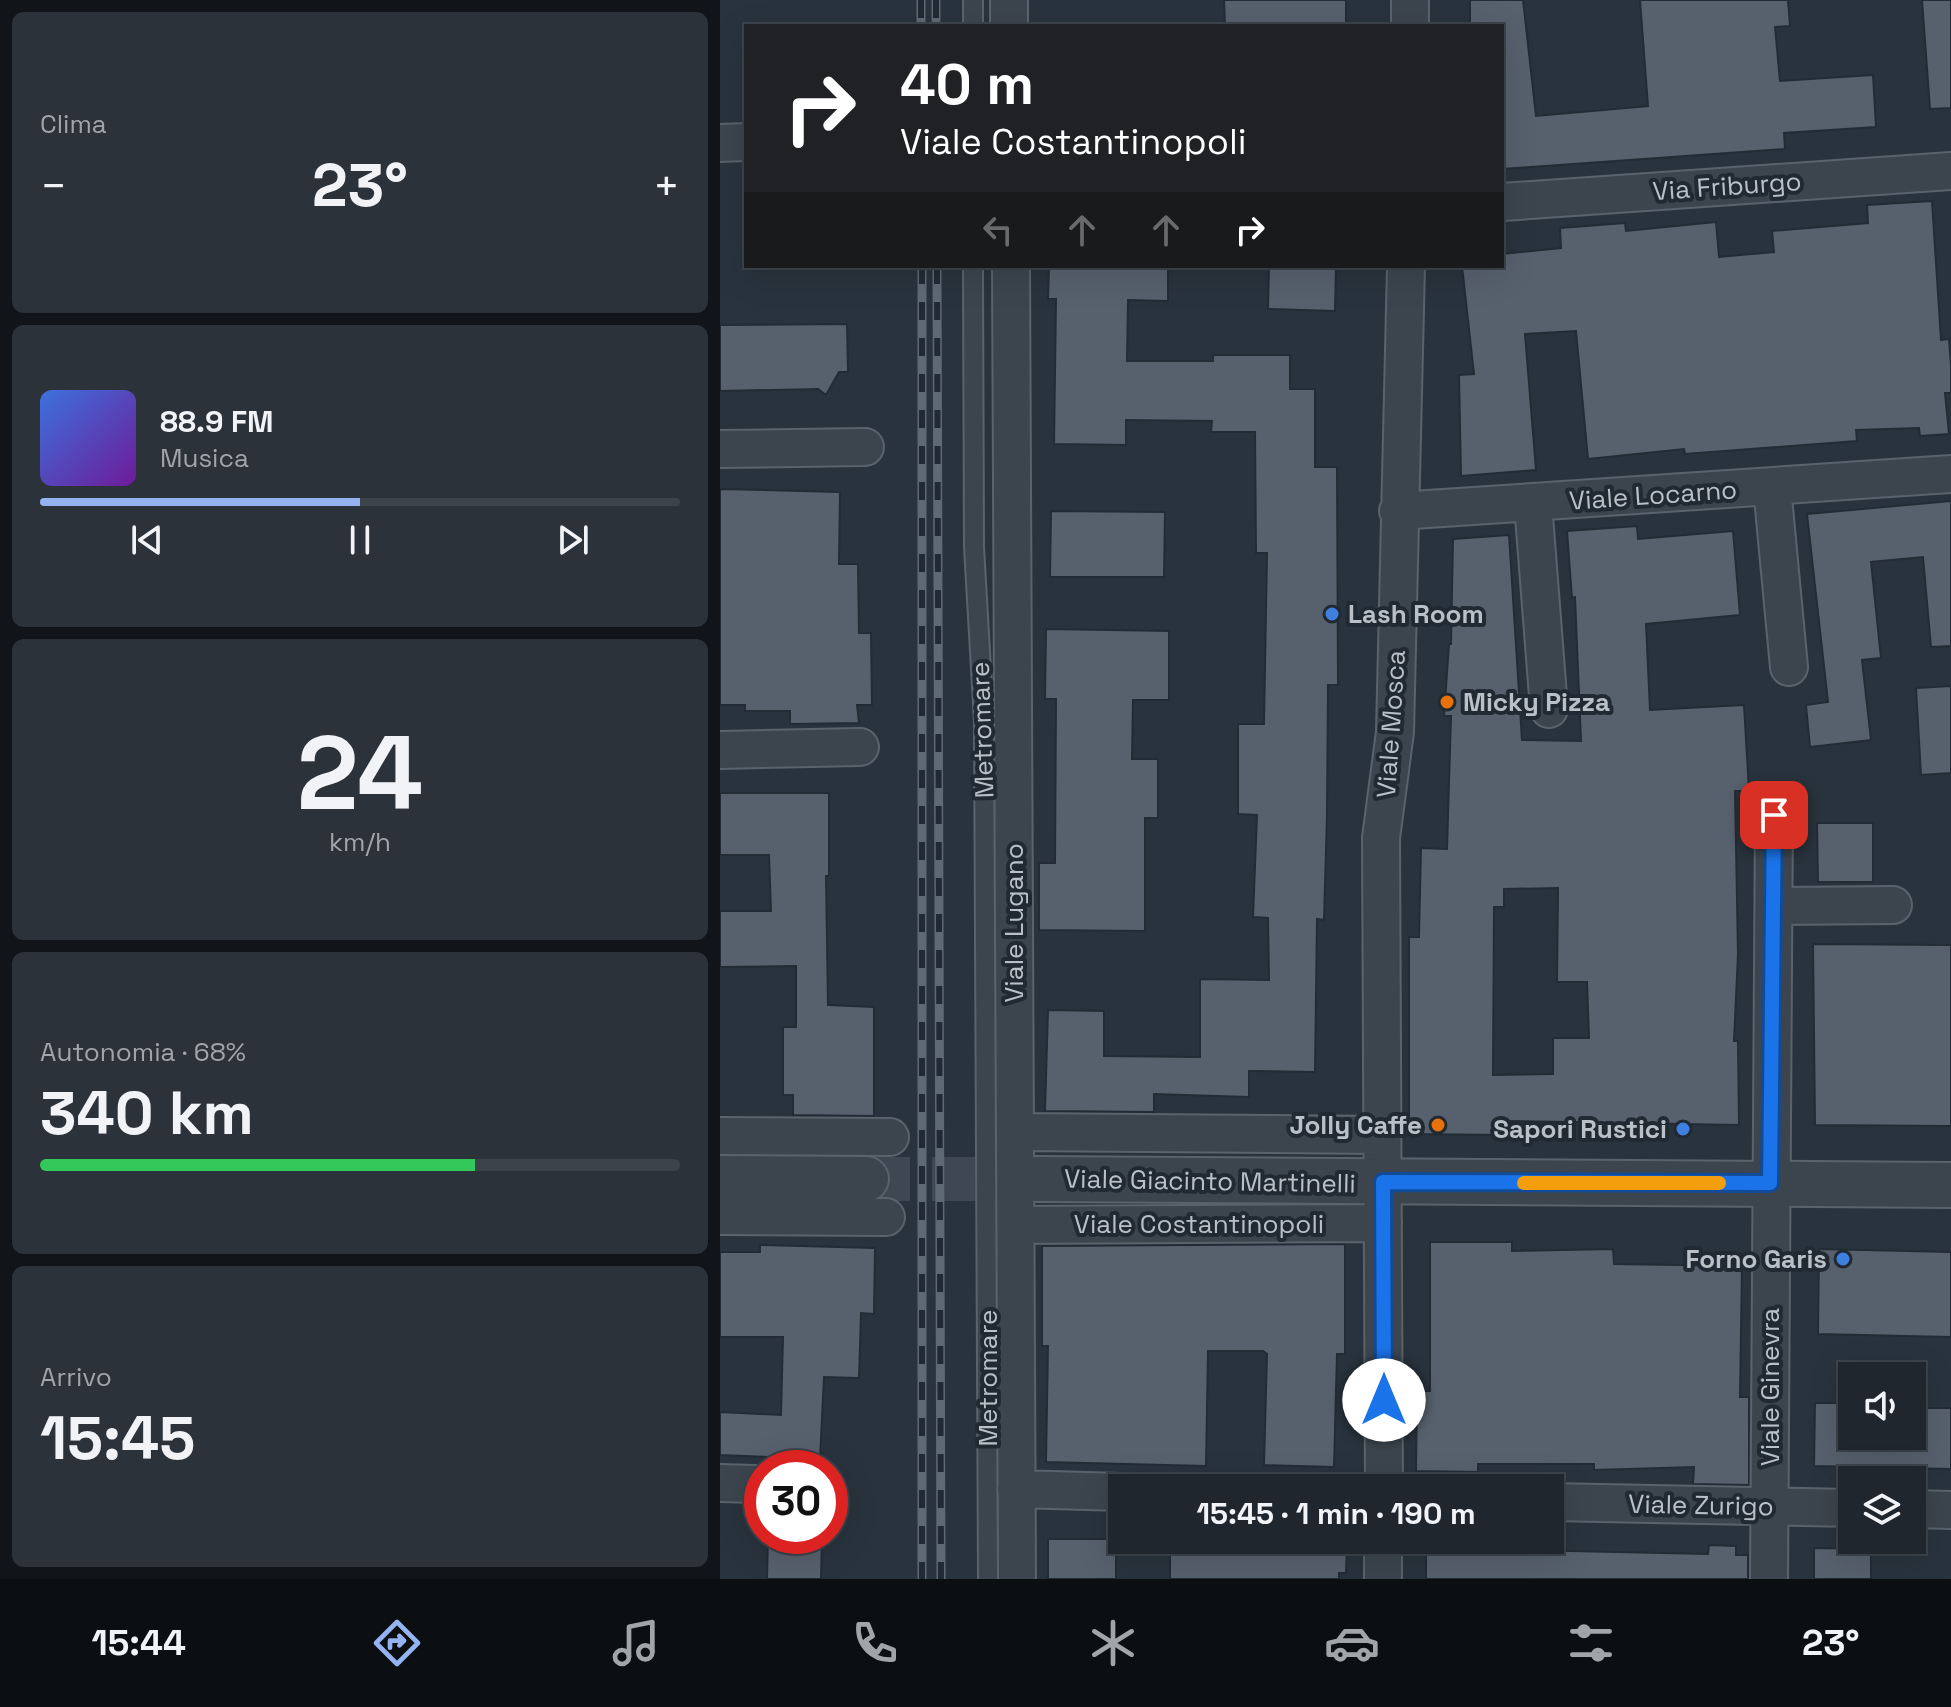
<!DOCTYPE html>
<html lang="it">
<head>
<meta charset="utf-8">
<style>
	:root { --surface:#1f262e; --page:#2c323a; --text:#f1f3f6; --muted:#a1a5aa; --line:#3c434a; --accent:#95b2f1 }
	body { margin:0; font-family:"Space Grotesk",sans-serif; background:var(--page); color:var(--text); height:100vh; display:flex; flex-direction:column; font-size:30px; white-space:nowrap }
	* { box-sizing:border-box; margin:0 }
	p { font-size:26px; color:var(--muted) }
	.icon { flex:none; width:44px; height:44px; fill:none; stroke:currentColor; stroke-width:2; stroke-linecap:round; stroke-linejoin:round }
	.map { position:relative; flex:1; overflow:hidden }
	.panel { display:flex; flex-direction:column; gap:12px; padding:12px; background:#111519; width:720px }
	.panel>* { flex:none }
	.top-card { position:absolute; left:24px; top:24px; width:760px; height:244px; border-radius:0px; box-shadow:0 8px 32px #0002,0 0 0 2px var(--line); background:#202124; color:#fff; overflow:hidden }
	.fabs { position:absolute; left:1118px; top:1362px; display:grid; gap:16px }
	.fabs a { display:grid; place-items:center; width:88px; height:88px; border-radius:0px; background:var(--surface); box-shadow:0 8px 32px #0002,0 0 0 2px var(--line); font-size:40px }
	.speed { position:absolute; left:24px; top:1450px; display:flex; gap:16px; font-size:40px; font-weight:700; text-align:center }
	.speed>* { display:grid; place-content:center; width:104px; height:104px; border-radius:50%; background:var(--surface); box-shadow:0 8px 32px #0002,0 0 0 2px var(--line); line-height:1 }
	.speed .limit { border:12px solid #d22; background:#fff; color:#111 }
	.pin { position:absolute; display:grid; place-items:center; width:68px; height:68px; color:#fff; margin:-34px; border-radius:16px; box-shadow:0 4px 12px #0006 }
	.me { position:absolute; width:88px; margin:-44px; rotate:0deg; stroke-linejoin:round; filter:drop-shadow(0 0 6px #0008) }
	.turn { display:flex; align-items:center; gap:28px; height:168px; padding:0 24px; font-size:36px }
	.turn .icon { width:104px; height:104px; stroke-width:2.5 }
	.turn b { display:block; font-size:56px; line-height:68px }
	.lanes { display:flex; align-items:center; height:76px; padding:0 24px; background:#0003; justify-content:center; gap:40px; direction:ltr }
	.lanes .off { opacity:.35 }
	.big { font-size:60px; font-weight:700; line-height:1.1 }
	.panel .card { flex:1; display:flex; flex-direction:column; justify-content:center; gap:12px; min-width:0; padding:0 28px; border-radius:12px; background:var(--page) }
	.panel .dial { align-items:center; gap:0 }
	.dial b { font-size:104px; line-height:1 }
	.song { display:flex; align-items:center; gap:24px }
	.cover { width:96px; height:96px; border-radius:12px; background:linear-gradient(135deg,hsl(220 70% 55%),hsl(280 70% 35%)) }
	.played { height:8px; border-radius:4px; background:linear-gradient(90deg,var(--accent) 50%,var(--line) 50%) }
	.keys { display:flex; justify-content:space-around; direction:ltr }
	.heat { display:flex; justify-content:space-between; align-items:center; font-size:44px; direction:ltr }
	.charge { height:12px; border-radius:6px; background:linear-gradient(90deg,#34c759 68%,var(--line) 0) }
	.trip { position:absolute; left:388px; top:1474px; width:456px; height:80px; border-radius:0px; background:var(--surface); box-shadow:0 8px 32px #0002,0 0 0 2px var(--line); font-weight:700; line-height:80px; text-align:center }
	.tab-bar { display:flex; height:128px; justify-content:space-around; align-items:center; background:#0c0f12; color:var(--muted) }
	.tab-bar .icon { width:56px; height:56px }
	.tab-bar .active { color:var(--accent) }
	.tab-bar b { font-size:36px; color:var(--text) }
	main { display:flex; flex:1; min-height:0 }
	.map>svg:first-child { display:block }
	.building { fill:#57616d; stroke:#232c35; stroke-width:2; fill-rule:evenodd }
	.lines { fill:none; stroke-linecap:round; stroke-linejoin:round }
	.tertiary-tunnel { stroke:#3f4852; stroke-width:44; stroke-dasharray:44 22; stroke-linecap:butt }
	.service-casing { stroke:#5a636b; stroke-width:22 }
	.minor-casing { stroke:#5a636b; stroke-width:40 }
	.tertiary-casing { stroke:#5a636b; stroke-width:48 }
	.service { stroke:#3c454e; stroke-width:18 }
	.minor { stroke:#3c454e; stroke-width:36 }
	.tertiary { stroke:#3c454e; stroke-width:44 }
	.rail-casing { stroke:#5f6974; stroke-width:9 }
	.rail { stroke:#212a33; stroke-width:6; stroke-dasharray:18; stroke-linecap:butt }
	.route-casing { stroke:#114b97; stroke-width:20 }
	.route { stroke:#1a73e8; stroke-width:14 }
	.slow { stroke:#f59e0b; stroke-width:14 }
	.shop-dot { fill:#3f7fe0; stroke:#212a33; stroke-width:3 }
	.food-dot { fill:#e8710a; stroke:#212a33; stroke-width:3 }
	.labels { text-anchor:middle; dominant-baseline:central; stroke-width:8; stroke-linejoin:round; paint-order:stroke }
	.street-label { font-size:26px; fill:#b9c0c8; stroke:#212a33 }
	.poi-label { font-size:26px; font-weight:bold; fill:#b9c0c8; stroke:#212a33; text-anchor:end }
</style>
</head>
<body>
<main>
<section class="panel">
<div class="card"><p>Clima</p>
<div class="heat"><a>−</a><b class="big">23°</b><a>+</a></div>
</div>
<div class="card">
<div class="song"><i class="cover"></i><div><b>88.9 FM</b><p>Musica</p></div></div>
<div class="played"></div>
<div class="keys"><svg class="icon" aria-label="previous" viewBox="0 0 24 24"><path d="M18 5L8 12l10 7zM5 5v14"/></svg><svg class="icon" aria-label="pause" viewBox="0 0 24 24"><path d="M8 5v14M16 5v14"/></svg><svg class="icon" aria-label="next" viewBox="0 0 24 24"><path d="M6 5l10 7-10 7zM19 5v14"/></svg></div>
</div>
<div class="card dial"><b>24</b><p>km/h</p></div>
<div class="card"><p>Autonomia · 68%</p><b class="big">340 km</b><div class="charge"></div></div>
<div class="card"><p>Arrivo</p><b class="big">15:45</b></div>
</section>
<div class="map">
<svg width="1231" height="1579" viewBox="0 0 1231 1579">
	<rect width="100%" height="100%" fill="#29333d"/>
	<path class="building" d="M504 0H626V26H505Z
		M750 0H803L816 116 928 106 920 0H1068L1070 26 1055 27 1060 81 1153 75 1156 127 1064 133 1065 149 782 169V26H750Z
		M1202 0H1231V108L1210 109Z
		M1212 201 1221 340 1229 339 1231 366V393H1225L1229 434 1200 436 1199 428 1136 430 1137 441 965 454 964 449 868 459 856 331 805 334 816 470 741 476 739 375 754 374 742 266H782V254L841 248 840 228 905 223 906 231 996 222 999 257 1054 252 1052 231 1148 223 1147 205Z
		M329 266H448V301L408 300 407 361H493V355H570V389H595V467H617L618 685H608L607 815 604 920 597 919 595 1072 529 1071V1097L434 1094V1112L325 1111 328 1010 384 1011V1056L480 1057V979L549 980 548 918 533 917 537 815 518 814V724H544L547 553H536L535 432H491L492 421 406 420V445L334 444 336 299H328Z
		M549 266H616L615 311 548 309Z
		M127 324 128 372H119L106 395 98 389 0 391V325Z
		M0 489 120 492 119 564H138L139 633H151L152 705H137L139 723 70 724V711H25V705H0Z
		M1231 501V646L1211 647 1203 557 1151 562 1161 658 1142 660 1151 740 1090 747 1086 705 1108 702 1087 514Z
		M331 511 445 512 444 577H330Z
		M917 526 918 539 1013 531 1020 615 926 624 930 710 1024 705 1029 791H1015L1018 954 1014 1041H1018L1019 1125 787 1121V1135L689 1134V937H699L701 848 727 849 731 716H724L729 644H731L733 539 789 535 802 740 861 741 855 597 852 598 847 531ZM838 888 837 982H867L869 1038H833V1074L773 1075 774 907H784V889Z
		M326 629 449 631V700H413L412 759H438V818H425V931L319 930V863H335L336 699H325Z
		M1231 686V773L1201 775 1196 688Z
		M0 793H109V876H106L108 1005 154 1007V1116L73 1115V1095H63V1027H76V966L0 967V911H51L49 855H0Z
		M1097 823H1153V882H1098Z
		M1093 944 1231 945V1126L1095 1125Z
		M710 1242H792V1251L893 1249 894 1264 1022 1266 1020 1397H1029V1485L973 1484 974 1467 874 1470V1464H758V1472L696 1471 697 1391H710Z
		M625 1244V1354H617L614 1467 544 1465 547 1354 543 1351H488L486 1466 326 1462 328 1346H322V1246Z
		M40 1245 155 1248 154 1314 141 1313 139 1378 104 1377 100 1459 0 1455V1412L61 1415 63 1337H0V1252H40Z
		M1099 1249 1231 1252V1337L1098 1334Z
		M1095 1403H1132V1436H1192V1408H1231V1469L1094 1466Z
		M48 1536H102L101 1579H47Z
		M328 1539H396V1579H328Z
		M450 1542 627 1546 626 1573H619V1579H450Z
		M706 1544 763 1546V1549L988 1554 989 1545 1016 1546V1555H1028V1579H706Z
		M1094 1548 1151 1549V1579H1094Z"/>
	<g class="lines">
		<path class="tertiary-tunnel" d="M146 1179H316"/>
		<defs>
			<path id="service" d="M253 0V26
				M253 266 254 547 264 721 268 1579"/>
			<path id="minor" d="M289 0V26
				M690 26V0
				M0 143 26 142
				M782 202 1231 171
				M291 266 297 1579
				M0 449 145 447
				M1052 487 1069 667
				M813 503 829 709
				M678 511 1231 474
				M0 750 140 747
				M1055 906 1173 905
				M295 1132 662 1135
				M0 1136 170 1137
				M0 1216 166 1217
				M296 1225 663 1223
				M0 1483 35 1484
				M664 1488 661 838 675 732 686 266
				M296 1489 402 1492
				M830 1502 1132 1508
				M1192 1509 1231 1510
				M663 1579V1540
				M1049 1579 1054 815"/>
			<path id="tertiary" d="M0 1178 146 1179
				M316 1179 1231 1185"/>
		</defs>
		<use href="#service" class="service-casing"/>
		<use href="#minor" class="minor-casing"/>
		<use href="#tertiary" class="tertiary-casing"/>
		<use href="#service" class="service"/>
		<use href="#minor" class="minor"/>
		<use href="#tertiary" class="tertiary"/>
		<defs>
			<path id="rail" d="M201 0V26
				M216 0V26
				M202 266V1579
				M217 266 221 1579"/>
		</defs>
		<use href="#rail" class="rail-casing"/>
		<use href="#rail" class="rail"/>
	</g>
	<g class="lines">
		<defs>
			<path id="route" d="M664 1400 663 1182 1050 1183 1054 815"/>
		</defs>
		<use href="#route" class="route-casing"/>
		<use href="#route" class="route"/>
		<path class="slow" d="M804 1183H999"/>
	</g>
	<g class="shop-dot">
		<circle cx="612" cy="614" r="8"/>
		<circle cx="963" cy="1129" r="8"/>
		<circle cx="1123" cy="1259" r="8"/>
	</g>
	<g class="food-dot">
		<circle cx="727" cy="702" r="8"/>
		<circle cx="718" cy="1125" r="8"/>
	</g>
	<g class="labels">
		<g class="street-label">
			<text transform="translate(1007 186) rotate(-4)">Via Friburgo</text>
			<text transform="translate(933 495) rotate(-4)">Viale Locarno</text>
			<text transform="translate(671 724) rotate(-86)">Viale Mosca</text>
			<text transform="translate(262 730) rotate(-92)">Metromare</text>
			<text transform="translate(294 923) rotate(-90)">Viale Lugano</text>
			<text transform="translate(490 1181) rotate(1)">Viale Giacinto Martinelli</text>
			<text x="479" y="1224">Viale Costantinopoli</text>
			<text transform="translate(268 1378) rotate(-90)">Metromare</text>
			<text transform="translate(1050 1387) rotate(-90)">Viale Ginevra</text>
			<text transform="translate(981 1505) rotate(1)">Viale Zurigo</text>
		</g>
		<g class="poi-label">
			<text x="628" y="614" text-anchor="start">Lash Room</text>
			<text x="743" y="702" text-anchor="start">Micky Pizza</text>
			<text x="702" y="1125">Jolly Caffe</text>
			<text x="947" y="1129">Sapori Rustici</text>
			<text x="1107" y="1259">Forno Garis</text>
		</g>
	</g>
</svg>
<div class="fabs">
<a><svg class="icon" aria-label="sound" viewBox="0 0 24 24"><path d="M4 9h4l5-4v14l-5-4H4zM17 9q2 3 0 6"/></svg></a>
<a><svg class="icon" aria-label="layers" viewBox="0 0 24 24"><path d="M12 4l9 5-9 5-9-5zM3 14l9 5 9-5"/></svg></a>
</div>
<div class="speed"><div class="limit">30</div></div>
<div class="pin" style="left:1054px;top:815px;background:#d93025"><svg class="icon" aria-label="arrive" viewBox="0 0 24 24"><path d="M6 21V4h12l-3 4 3 4H6"/></svg></div>
<svg class="me" style="left:664px;top:1400px" viewBox="-20 -20 40 40"><circle r="19" fill="#fff"/><path d="M0-13L10 11 0 6-10 11z" fill="#1a73e8"/></svg>
<div class="trip">15:45 · 1 min · 190 m</div>
<div class="top-card">
<div class="turn"><svg class="icon" aria-label="right" viewBox="0 0 24 24"><path d="M7 20v-9h11M14 6l5 5-5 5"/></svg><div><b>40 m</b>Viale Costantinopoli</div></div>
<div class="lanes"><svg class="icon off" aria-label="left" viewBox="0 0 24 24"><path d="M17 20v-9H6M10 6l-5 5 5 5"/></svg><svg class="icon off" aria-label="ahead" viewBox="0 0 24 24"><path d="M12 20V5M6 11l6-6 6 6"/></svg><svg class="icon off" aria-label="ahead" viewBox="0 0 24 24"><path d="M12 20V5M6 11l6-6 6 6"/></svg><svg class="icon" aria-label="right" viewBox="0 0 24 24"><path d="M7 20v-9h11M14 6l5 5-5 5"/></svg></div>
</div>
</div>
</main>
<nav class="tab-bar">
<b>15:44</b>
<svg class="icon active" aria-label="directions" viewBox="0 0 24 24"><path d="M12 3l9 9-9 9-9-9zM9 14v-3h6M13 9l2 2-2 2"/></svg>
<svg class="icon" aria-label="music" viewBox="0 0 24 24"><path d="M9 18V5l10-2v13"/><circle cx="6" cy="18" r="3"/><circle cx="16" cy="16" r="3"/></svg>
<svg class="icon" aria-label="phone" viewBox="0 0 24 24"><path d="M5 4h4l2 5-3 2q2 4 5 5l2-3 5 2v4C11 20 4 13 5 4z"/></svg>
<svg class="icon" aria-label="climate" viewBox="0 0 24 24"><path d="M12 3v18M4 7l16 10M4 17L20 7"/></svg>
<svg class="icon" aria-label="car" viewBox="0 0 24 24"><path d="M5 17H2v-5l4-1 3-4h7l3 4 3 1v5h-3M9 17h6M6 11h13"/><circle cx="7" cy="17" r="2"/><circle cx="17" cy="17" r="2"/></svg>
<svg class="icon" aria-label="filters" viewBox="0 0 24 24"><path d="M4 7h16M4 17h16"/><circle cx="9" cy="7" r="2"/><circle cx="15" cy="17" r="2"/></svg>
<b>23°</b>
</nav>
</body>
</html>
